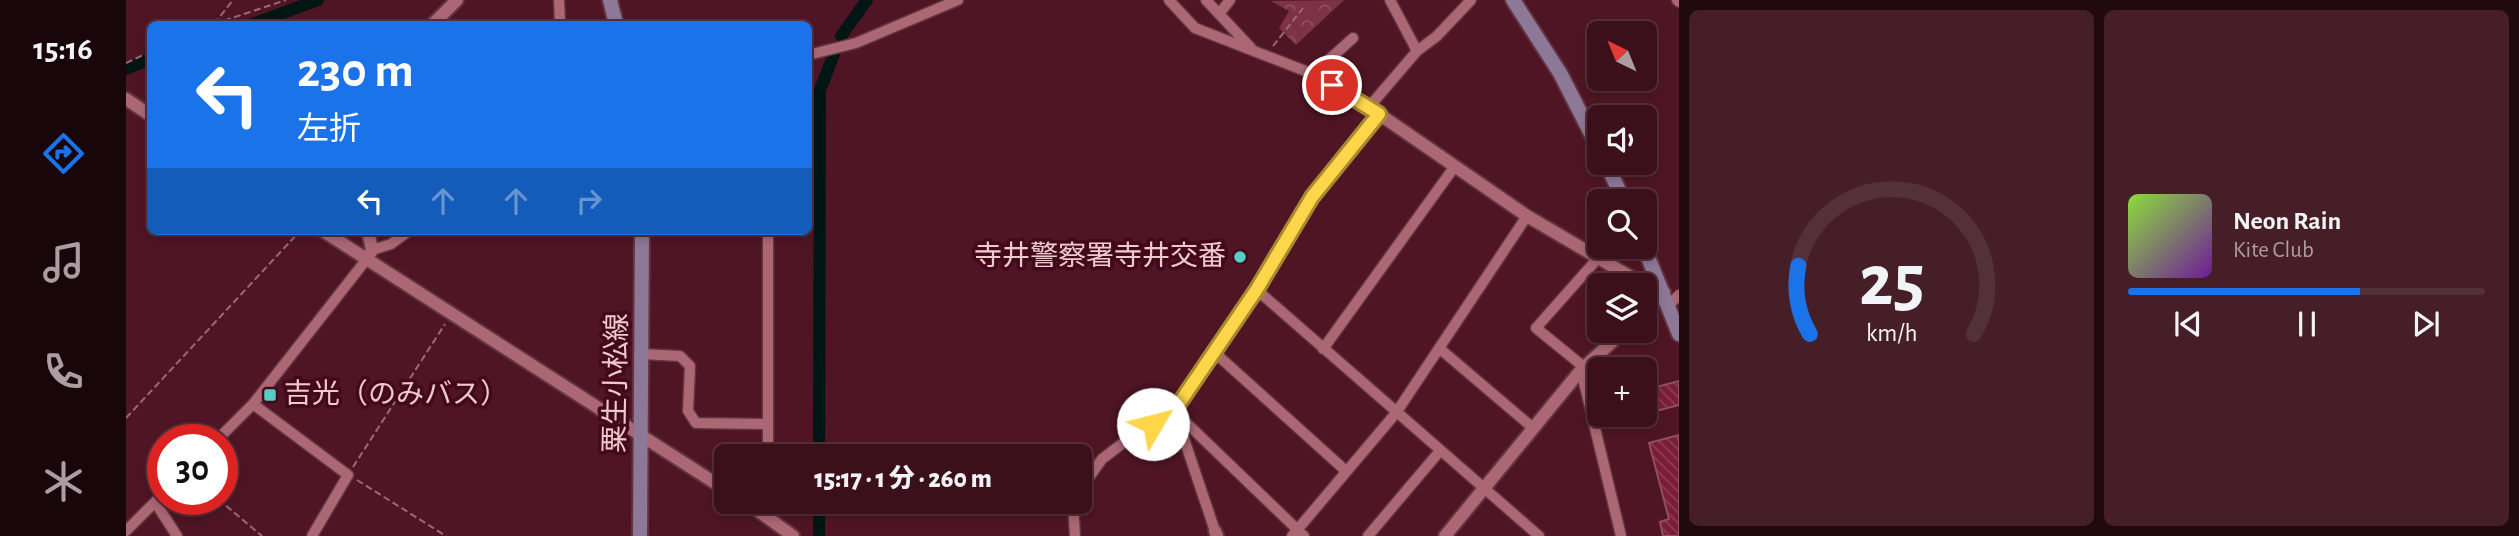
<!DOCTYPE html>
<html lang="ja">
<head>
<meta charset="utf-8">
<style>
	:root { --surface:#3b101b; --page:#461e28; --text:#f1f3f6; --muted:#ac9da3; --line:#54303a; --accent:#1a73e8 }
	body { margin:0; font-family:"Alegreya Sans","Noto Sans JP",sans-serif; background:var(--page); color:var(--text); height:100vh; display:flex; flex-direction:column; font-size:26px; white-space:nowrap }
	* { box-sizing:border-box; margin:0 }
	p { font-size:23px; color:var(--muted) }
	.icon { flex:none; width:38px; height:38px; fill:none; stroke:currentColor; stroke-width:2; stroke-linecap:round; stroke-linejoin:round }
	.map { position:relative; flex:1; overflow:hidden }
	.drawer { display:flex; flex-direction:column; gap:10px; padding:10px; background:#20090f; width:840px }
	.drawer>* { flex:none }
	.banner { position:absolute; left:21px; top:21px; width:665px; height:214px; border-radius:10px; box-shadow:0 4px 10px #0003,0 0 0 2px var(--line); background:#1a73e8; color:#fff; overflow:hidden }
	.needle { width:46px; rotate:317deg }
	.tools { position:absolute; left:1461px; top:21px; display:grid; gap:14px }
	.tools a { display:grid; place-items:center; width:70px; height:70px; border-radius:10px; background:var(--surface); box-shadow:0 4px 10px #0003,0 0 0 2px var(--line); font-size:35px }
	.speed { position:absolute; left:21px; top:424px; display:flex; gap:14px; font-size:35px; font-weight:700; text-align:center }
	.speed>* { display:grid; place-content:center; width:91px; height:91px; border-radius:50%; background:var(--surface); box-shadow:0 4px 10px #0003,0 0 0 2px var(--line); line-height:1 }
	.speed .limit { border:10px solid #d22; background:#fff; color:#111 }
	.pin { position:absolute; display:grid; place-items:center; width:60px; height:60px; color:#fff; margin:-30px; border:4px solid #fff; border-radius:50%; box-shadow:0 2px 7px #0007 }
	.me { position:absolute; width:77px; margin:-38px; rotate:53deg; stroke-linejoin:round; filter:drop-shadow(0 0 5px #0008) }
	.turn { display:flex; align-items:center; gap:24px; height:147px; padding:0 35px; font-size:32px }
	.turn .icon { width:91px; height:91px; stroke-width:2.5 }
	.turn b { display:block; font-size:49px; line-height:60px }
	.lanes { display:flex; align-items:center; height:66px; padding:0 35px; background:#0003; justify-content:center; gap:35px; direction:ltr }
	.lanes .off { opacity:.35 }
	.drawer .card { flex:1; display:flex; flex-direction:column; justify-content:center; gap:10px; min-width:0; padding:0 24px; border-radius:10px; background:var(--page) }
	.drawer .dial { align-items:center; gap:0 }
	.dial svg { height:182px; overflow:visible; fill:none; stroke:var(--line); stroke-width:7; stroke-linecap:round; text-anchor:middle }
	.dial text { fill:var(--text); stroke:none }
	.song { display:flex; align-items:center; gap:21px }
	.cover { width:84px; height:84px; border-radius:10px; background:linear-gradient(135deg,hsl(90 70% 55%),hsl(280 70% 35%)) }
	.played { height:7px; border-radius:4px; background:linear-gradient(90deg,var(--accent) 65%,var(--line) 65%) }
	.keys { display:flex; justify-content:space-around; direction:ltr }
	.drawer .tiles { flex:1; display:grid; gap:10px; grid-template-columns:repeat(2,1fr) }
	.trip { position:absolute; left:588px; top:444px; width:378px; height:70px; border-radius:10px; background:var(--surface); box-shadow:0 4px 10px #0003,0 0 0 2px var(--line); font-weight:800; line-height:70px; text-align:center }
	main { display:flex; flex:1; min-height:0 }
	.tab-bar { display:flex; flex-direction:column; width:126px; justify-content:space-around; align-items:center; background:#18060b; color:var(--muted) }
	.tab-bar .icon { width:49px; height:49px }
	.tab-bar .selected { color:var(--accent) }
	.tab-bar b { font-size:32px; color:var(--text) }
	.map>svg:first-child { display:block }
	.forest { fill:url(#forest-crowns) }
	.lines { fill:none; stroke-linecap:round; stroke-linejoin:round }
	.canal { stroke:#001614; stroke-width:12 }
	.building { fill:url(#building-back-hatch); stroke:#90505c; stroke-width:2 }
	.minor-casing { stroke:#62343f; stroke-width:13 }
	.tertiary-casing { stroke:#62343f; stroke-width:16 }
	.secondary-casing { stroke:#62343f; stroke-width:18 }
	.path { stroke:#9a6a74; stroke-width:2; stroke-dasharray:7 3.5; stroke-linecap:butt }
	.minor { stroke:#ab6874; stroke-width:10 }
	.tertiary { stroke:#ab6874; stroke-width:12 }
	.secondary { stroke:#8d7897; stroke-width:14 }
	.route-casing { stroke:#a68a30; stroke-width:18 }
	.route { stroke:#ffd54a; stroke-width:12 }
	.poi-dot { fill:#55cec5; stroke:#43091a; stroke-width:2.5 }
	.labels { text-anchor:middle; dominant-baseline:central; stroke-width:7; stroke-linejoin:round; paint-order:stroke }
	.poi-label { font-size:28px; fill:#eec9ce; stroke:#43091a; text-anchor:end }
	.street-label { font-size:28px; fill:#eec9ce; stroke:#43091a }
</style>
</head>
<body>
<main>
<nav class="tab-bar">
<b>15:16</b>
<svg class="icon selected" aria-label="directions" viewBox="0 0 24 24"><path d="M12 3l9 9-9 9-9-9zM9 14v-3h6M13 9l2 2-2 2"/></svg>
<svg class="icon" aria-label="music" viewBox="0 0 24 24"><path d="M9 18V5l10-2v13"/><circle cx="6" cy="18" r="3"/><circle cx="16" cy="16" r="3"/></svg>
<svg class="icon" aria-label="phone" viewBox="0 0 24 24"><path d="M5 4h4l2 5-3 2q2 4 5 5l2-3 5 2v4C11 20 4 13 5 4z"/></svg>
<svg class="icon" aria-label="climate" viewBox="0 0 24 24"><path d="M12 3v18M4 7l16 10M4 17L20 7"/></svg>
</nav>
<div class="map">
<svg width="1553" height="536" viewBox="0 0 1553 536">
	<defs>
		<pattern id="forest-crowns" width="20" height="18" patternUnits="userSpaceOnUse" patternTransform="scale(1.75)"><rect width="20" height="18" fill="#7d3343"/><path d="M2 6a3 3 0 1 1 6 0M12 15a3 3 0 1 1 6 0" fill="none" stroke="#904f5d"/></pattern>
		<pattern id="building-back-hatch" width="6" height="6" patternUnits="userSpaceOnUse" patternTransform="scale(1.75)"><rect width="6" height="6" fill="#7b1c38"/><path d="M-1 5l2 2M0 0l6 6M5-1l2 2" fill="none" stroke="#8e3c54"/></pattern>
	</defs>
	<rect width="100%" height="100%" fill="#4f1524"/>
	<path class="forest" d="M1218 0 1170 45 1153 28 1163 11 1145 1Z"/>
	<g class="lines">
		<path class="canal" d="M126 24 192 0
			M715 36 741 0
			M0 69 24 59
			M693 457 694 90 708 54
			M693 536V502"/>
	</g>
	<path class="building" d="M1553 381V405L1519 414V390Z
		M1553 435V536H1537L1534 522 1543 519 1523 443Z"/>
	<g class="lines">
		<defs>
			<path id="minor" d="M433 0 434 24
				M1080 0 1125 48
				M1264 0 1291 51
				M1551 0 1553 2
				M1093 14 1104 0
				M682 55 730 43 832 0
				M1187 74 1227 38
				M1243 107 1291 51 1311 36 1345 0
				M642 231V457
				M246 250 265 244 283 231
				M1131 290 1413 536
				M1543 305 1553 295
				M1313 348 1407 428
				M1197 349 1329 166
				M1088 352 1220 471
				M516 354 554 356 564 366 562 411 570 423 641 424
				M1458 367 1410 328 1473 257
				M1455 370 1495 536
				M127 404 222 475 186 536
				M1048 411 1178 536
				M1050 415 1089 531
				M92 439 127 404 240 260
				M954 490 976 459 1005 437 1048 411 1131 290 1186 196 1253 114 1187 74 1069 28 1043 0
				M29 502 51 536
				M947 502 949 536
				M0 531 37 494
				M1166 536 1270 413 1401 216
				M1242 536 1313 452"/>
			<path id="tertiary" d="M307 24 331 0
				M0 99 24 115
				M1253 114 1401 216 1515 283 1538 292 1519 311
				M197 231 600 490
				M240 260 246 250 242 231
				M620 502 667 536
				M1089 531 1091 536
				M1319 536 1455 370 1498 331"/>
			<path id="secondary" d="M484 0 490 24
				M1387 0 1434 73 1474 151
				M1480 163 1498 201
				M1518 247 1553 334
				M514 536 516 231"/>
		</defs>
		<use href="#minor" class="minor-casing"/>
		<use href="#tertiary" class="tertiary-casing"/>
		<use href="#secondary" class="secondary-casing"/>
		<path class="path" d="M88 24 160 0
			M88 24 107 0
			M1147 46 1177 8
			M0 63 24 52
			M0 418 174 231
			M227 467 319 324
			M231 480 320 536
			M92 499 136 536"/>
		<use href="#minor" class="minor"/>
		<use href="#tertiary" class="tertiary"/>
		<use href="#secondary" class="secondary"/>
	</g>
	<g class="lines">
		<defs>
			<path id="route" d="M1027 424 1048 411 1131 289 1186 197 1253 114 1206 85"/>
		</defs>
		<use href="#route" class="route-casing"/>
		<use href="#route" class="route"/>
	</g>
	<g class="poi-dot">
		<circle cx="1114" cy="257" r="7"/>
		<rect x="137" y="388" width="14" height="14" rx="3.5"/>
	</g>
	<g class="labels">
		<g class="poi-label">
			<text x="1100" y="257">寺井警察署寺井交番</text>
			<text x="158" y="395" text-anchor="start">吉光（のみバス）</text>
		</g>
		<g class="street-label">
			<text transform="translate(491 383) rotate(-89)">粟生小松線</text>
		</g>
	</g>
</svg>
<div class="tools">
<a><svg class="needle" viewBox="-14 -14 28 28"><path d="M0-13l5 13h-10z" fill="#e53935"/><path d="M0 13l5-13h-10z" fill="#ac9da3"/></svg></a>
<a><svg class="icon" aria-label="sound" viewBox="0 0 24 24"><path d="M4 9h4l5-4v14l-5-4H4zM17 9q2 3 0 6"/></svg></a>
<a><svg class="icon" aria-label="search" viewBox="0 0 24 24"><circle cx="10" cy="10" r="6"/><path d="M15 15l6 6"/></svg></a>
<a><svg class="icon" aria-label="layers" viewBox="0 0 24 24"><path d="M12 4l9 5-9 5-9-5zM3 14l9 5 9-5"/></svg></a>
<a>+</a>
</div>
<div class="speed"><div class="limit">30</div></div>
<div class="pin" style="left:1206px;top:85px;background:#d93025"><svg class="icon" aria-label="arrive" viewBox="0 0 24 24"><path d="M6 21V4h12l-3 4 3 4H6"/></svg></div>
<svg class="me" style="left:1027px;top:424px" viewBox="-20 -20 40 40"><circle r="19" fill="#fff"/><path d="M0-13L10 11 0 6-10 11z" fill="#ffd54a"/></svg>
<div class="trip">15:17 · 1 分 · 260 m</div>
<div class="banner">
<div class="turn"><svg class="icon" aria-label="left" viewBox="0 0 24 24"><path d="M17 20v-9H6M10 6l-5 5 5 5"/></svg><div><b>230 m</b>左折</div></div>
<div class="lanes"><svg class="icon" aria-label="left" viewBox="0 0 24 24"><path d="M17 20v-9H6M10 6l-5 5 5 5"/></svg><svg class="icon off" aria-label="ahead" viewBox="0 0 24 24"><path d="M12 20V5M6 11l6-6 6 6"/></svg><svg class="icon off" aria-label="ahead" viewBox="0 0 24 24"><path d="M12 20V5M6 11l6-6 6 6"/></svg><svg class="icon off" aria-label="right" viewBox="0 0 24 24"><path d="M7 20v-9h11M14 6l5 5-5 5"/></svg></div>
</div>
</div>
<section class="drawer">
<div class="tiles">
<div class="card dial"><svg viewBox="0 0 100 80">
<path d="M14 69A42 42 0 1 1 86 69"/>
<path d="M14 69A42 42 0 0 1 9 39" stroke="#1a73e8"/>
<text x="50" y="56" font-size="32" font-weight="700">25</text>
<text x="50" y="72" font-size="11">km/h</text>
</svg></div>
<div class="card">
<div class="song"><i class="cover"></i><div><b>Neon Rain</b><p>Kite Club</p></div></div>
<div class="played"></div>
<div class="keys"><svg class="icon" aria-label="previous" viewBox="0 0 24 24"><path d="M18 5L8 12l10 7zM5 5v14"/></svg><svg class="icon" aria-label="pause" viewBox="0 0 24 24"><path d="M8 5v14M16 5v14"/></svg><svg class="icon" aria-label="next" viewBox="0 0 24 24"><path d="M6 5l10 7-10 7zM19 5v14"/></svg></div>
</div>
</div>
</section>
</main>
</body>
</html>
